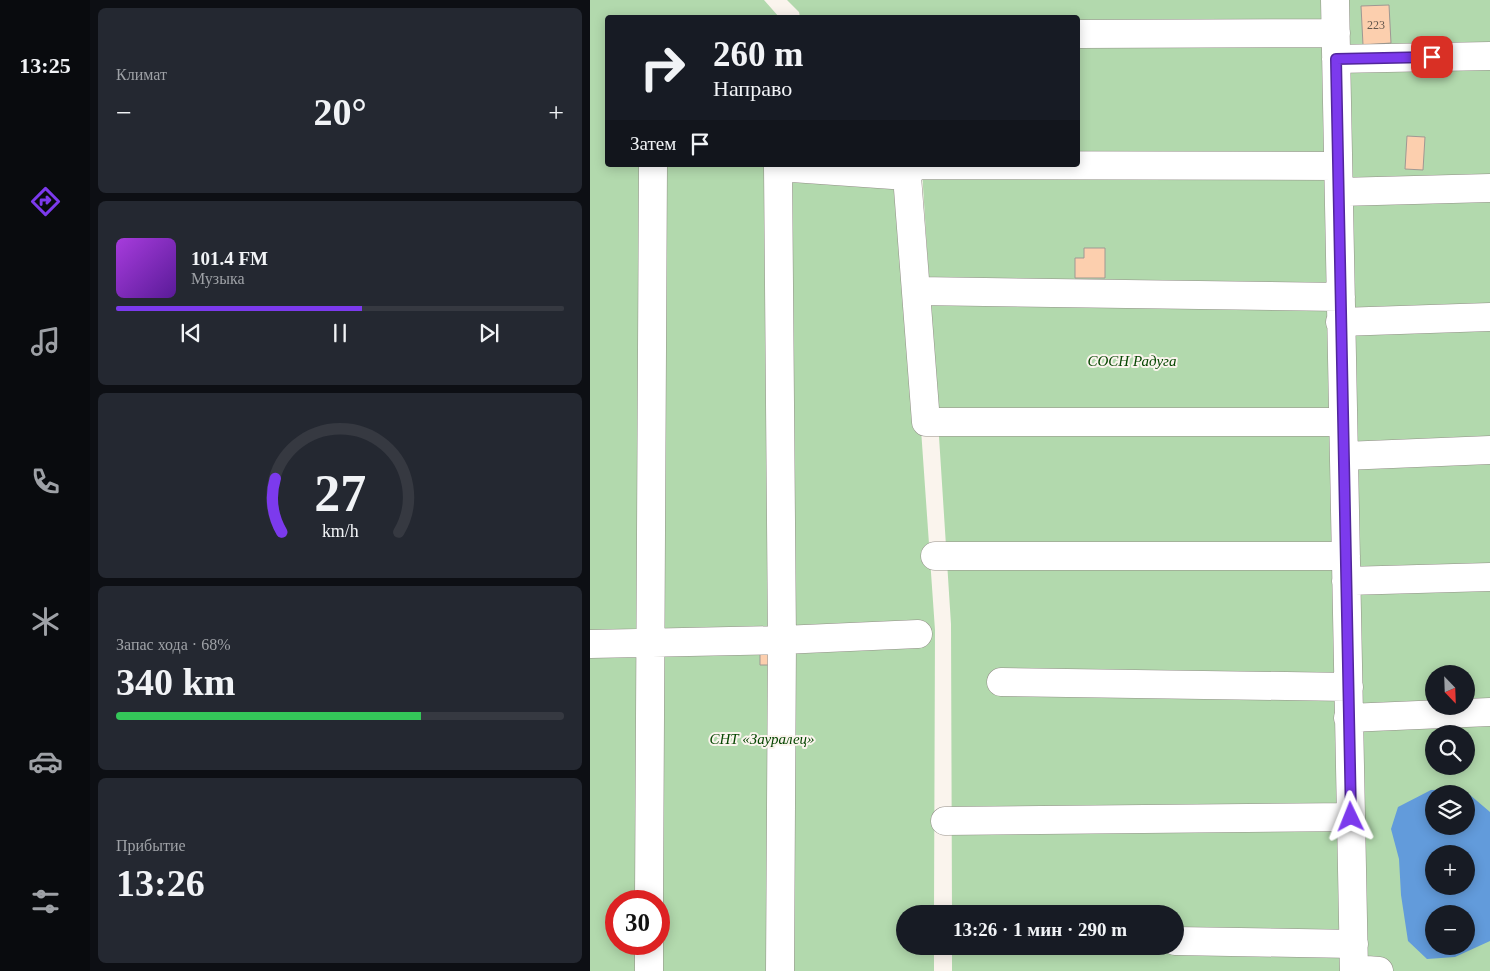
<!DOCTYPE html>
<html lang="ru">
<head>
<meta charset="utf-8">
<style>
	:root { --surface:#171b24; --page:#242831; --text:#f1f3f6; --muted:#9ea1a6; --line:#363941; --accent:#7c3aed }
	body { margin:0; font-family:"Times New Roman",serif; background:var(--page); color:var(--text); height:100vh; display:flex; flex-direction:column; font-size:19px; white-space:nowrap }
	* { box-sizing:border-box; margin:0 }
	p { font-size:16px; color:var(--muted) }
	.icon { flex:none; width:28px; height:28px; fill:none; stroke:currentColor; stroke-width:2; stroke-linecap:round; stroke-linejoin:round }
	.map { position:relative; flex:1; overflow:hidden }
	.details { display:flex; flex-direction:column; gap:8px; padding:8px; background:#0d0f14; width:500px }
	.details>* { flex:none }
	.hud { position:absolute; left:15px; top:15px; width:475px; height:152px; border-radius:5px; box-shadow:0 2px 12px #0003; background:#171b24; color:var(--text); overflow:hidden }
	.needle { width:32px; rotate:157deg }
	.buttons { position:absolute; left:835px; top:665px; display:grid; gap:10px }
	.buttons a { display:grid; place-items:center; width:50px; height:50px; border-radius:50%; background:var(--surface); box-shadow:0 2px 12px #0003; font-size:25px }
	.speed { position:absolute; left:15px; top:890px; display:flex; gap:10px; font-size:25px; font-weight:700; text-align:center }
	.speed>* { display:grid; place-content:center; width:65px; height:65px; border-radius:50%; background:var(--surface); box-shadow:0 2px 12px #0003; line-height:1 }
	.speed .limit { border:8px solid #d22; background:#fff; color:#111 }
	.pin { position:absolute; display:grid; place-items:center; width:42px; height:42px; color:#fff; margin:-21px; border-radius:10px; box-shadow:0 2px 8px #0006 }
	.me { position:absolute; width:55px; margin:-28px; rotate:358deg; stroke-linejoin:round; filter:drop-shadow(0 0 4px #0008) }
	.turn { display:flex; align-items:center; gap:18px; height:105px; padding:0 25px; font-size:22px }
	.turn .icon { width:65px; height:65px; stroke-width:2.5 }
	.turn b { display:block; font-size:35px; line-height:42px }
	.then { display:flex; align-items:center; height:48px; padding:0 25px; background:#0003; gap:10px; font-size:19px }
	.big { font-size:38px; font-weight:700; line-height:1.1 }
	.details .tile { flex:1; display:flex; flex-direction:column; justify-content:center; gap:8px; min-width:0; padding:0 18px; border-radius:8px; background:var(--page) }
	.details .dial { align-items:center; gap:0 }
	.dial svg { height:130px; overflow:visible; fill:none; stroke:var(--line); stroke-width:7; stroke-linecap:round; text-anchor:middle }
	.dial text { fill:var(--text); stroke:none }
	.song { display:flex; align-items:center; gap:15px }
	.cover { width:60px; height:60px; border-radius:8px; background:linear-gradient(135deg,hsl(280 70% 55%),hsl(270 70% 35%)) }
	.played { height:5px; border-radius:2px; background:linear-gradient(90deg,var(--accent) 55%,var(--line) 55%) }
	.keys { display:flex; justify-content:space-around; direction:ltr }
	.heat { display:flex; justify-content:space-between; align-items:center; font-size:28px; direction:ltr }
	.charge { height:8px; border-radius:4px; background:linear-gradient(90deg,#34c759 68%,var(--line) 0) }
	.trip { position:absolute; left:306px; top:905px; width:288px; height:50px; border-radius:25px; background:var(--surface); box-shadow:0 2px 12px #0003; font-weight:700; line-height:50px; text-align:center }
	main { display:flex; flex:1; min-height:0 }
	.tab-bar { display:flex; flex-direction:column; width:90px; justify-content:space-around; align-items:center; background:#090b0e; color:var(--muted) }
	.tab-bar .icon { width:35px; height:35px }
	.tab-bar .on { color:var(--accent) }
	.tab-bar b { font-size:22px; color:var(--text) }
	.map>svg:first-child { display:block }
	.green { fill:#b2d9ad; fill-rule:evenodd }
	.water { fill:#629bdb; fill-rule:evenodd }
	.building { fill:#fccfae; stroke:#9f9893 }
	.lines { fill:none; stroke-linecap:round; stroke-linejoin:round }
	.minor-casing { stroke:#938e88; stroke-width:29 }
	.minor { stroke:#fff; stroke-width:28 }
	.route-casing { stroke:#51269a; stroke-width:12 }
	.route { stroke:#7c3aed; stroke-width:9 }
	.labels { text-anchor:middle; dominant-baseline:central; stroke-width:4; stroke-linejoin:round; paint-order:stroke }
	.number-label { font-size:12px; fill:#63564c }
	.park-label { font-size:15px; font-style:italic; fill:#064601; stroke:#faf4ed }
</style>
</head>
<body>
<main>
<nav class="tab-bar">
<b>13:25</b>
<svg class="icon on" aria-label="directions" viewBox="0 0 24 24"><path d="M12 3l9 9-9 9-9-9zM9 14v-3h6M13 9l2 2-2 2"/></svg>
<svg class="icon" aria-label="music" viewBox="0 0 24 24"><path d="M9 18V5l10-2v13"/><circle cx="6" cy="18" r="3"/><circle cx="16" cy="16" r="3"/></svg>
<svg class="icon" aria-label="phone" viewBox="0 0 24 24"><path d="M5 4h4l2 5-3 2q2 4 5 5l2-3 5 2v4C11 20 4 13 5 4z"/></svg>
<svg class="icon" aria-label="climate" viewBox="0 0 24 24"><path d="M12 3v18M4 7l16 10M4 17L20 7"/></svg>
<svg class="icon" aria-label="car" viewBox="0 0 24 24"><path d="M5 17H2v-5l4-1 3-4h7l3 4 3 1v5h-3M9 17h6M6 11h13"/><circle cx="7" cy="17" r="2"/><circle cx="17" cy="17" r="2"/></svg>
<svg class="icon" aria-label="filters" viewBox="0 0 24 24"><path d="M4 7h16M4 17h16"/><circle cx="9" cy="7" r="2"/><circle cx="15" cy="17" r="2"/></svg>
</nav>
<section class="details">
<div class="tile"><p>Климат</p>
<div class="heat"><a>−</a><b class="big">20°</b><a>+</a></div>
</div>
<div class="tile">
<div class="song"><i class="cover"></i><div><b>101.4 FM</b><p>Музыка</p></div></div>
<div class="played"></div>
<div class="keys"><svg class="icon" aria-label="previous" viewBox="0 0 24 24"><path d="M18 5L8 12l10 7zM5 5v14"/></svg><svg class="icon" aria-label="pause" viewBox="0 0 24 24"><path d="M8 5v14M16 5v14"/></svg><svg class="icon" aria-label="next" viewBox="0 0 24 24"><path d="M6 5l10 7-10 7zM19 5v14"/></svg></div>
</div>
<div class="tile dial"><svg viewBox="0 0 100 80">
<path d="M14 69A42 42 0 1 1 86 69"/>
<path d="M14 69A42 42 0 0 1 10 36" stroke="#7c3aed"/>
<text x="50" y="56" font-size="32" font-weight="700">27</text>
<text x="50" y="72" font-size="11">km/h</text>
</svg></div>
<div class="tile"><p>Запас хода · 68%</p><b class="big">340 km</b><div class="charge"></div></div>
<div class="tile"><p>Прибытие</p><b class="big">13:26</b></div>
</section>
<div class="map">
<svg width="900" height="971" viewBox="0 0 900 971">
	<rect width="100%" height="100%" fill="#faf4ed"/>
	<path class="green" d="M0 0H174L189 17 18 18V165H270L313 171 345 630 344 914H315V946H344V971H0ZM26 901H69V944H26Z
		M197 0H734L750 971H362V946H585V914H362L361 624 332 171 488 165V18L210 17 209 12Z
		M753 0H900V971H772ZM844 674H876V706H844ZM844 734H876V766H844ZM844 794H876V826H844ZM844 854H876V886H844ZM844 914H876V946H844Z"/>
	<path class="water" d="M873 789 900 812V941L865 957 837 959 818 941 811 895 809 859 801 829 808 807 841 790ZM844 794H876V826H844ZM844 854H876V886H844ZM844 914H876V946H844Z"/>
	<path class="building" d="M799 5 801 43 773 45 771 6Z
		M817 136 835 137 833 170 815 169Z
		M494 248H515V278H485V258H494Z
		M170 643 184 644 183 665H170Z"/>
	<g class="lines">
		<defs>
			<path id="minor" d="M745 0 764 971
				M488 34 746 33
				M746 59 900 56
				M748 166 325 165 317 176 336 422H753
				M749 192 900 188
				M328 291 751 297
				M750 322 900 317
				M754 456 900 450
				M345 556H756
				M756 581 900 577
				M0 644 192 640 328 634
				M411 682 759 687
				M758 718 900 712
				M355 821 761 817
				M59 901 63 165
				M585 941 764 944
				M764 969 789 971
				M59 971V944
				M190 971 192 640 188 167 317 176"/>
		</defs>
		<use href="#minor" class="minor-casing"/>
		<use href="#minor" class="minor"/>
	</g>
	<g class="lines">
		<defs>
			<path id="route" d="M761 817 746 59 842 57"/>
		</defs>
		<use href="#route" class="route-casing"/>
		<use href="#route" class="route"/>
	</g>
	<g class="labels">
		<g class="number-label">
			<text x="786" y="25">223</text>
		</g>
		<g class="park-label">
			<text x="542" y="361">СОСН Радуга</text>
			<text x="172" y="739">СНТ «Зауралец»</text>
		</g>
	</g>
</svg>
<div class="buttons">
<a><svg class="needle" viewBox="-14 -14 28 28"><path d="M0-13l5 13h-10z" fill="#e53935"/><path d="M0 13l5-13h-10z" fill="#9ea1a6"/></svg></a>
<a><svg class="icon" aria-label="search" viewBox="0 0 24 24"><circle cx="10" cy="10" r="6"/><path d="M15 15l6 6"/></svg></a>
<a><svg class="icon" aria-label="layers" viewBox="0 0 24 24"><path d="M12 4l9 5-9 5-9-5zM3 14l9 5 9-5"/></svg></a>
<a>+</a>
<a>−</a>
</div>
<div class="speed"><div class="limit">30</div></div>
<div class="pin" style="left:842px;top:57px;background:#d93025"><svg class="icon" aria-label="arrive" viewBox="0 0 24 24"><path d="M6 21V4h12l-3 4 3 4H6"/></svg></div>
<svg class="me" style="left:761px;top:817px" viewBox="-20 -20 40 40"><path d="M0-17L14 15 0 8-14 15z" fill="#7c3aed" stroke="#fff" stroke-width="4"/></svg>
<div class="trip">13:26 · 1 мин · 290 m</div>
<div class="hud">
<div class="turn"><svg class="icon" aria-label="right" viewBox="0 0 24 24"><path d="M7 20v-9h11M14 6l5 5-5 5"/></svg><div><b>260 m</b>Направо</div></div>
<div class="then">Затем<svg class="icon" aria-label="arrive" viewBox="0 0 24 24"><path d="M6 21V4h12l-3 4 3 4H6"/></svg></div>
</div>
</div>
</main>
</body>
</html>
